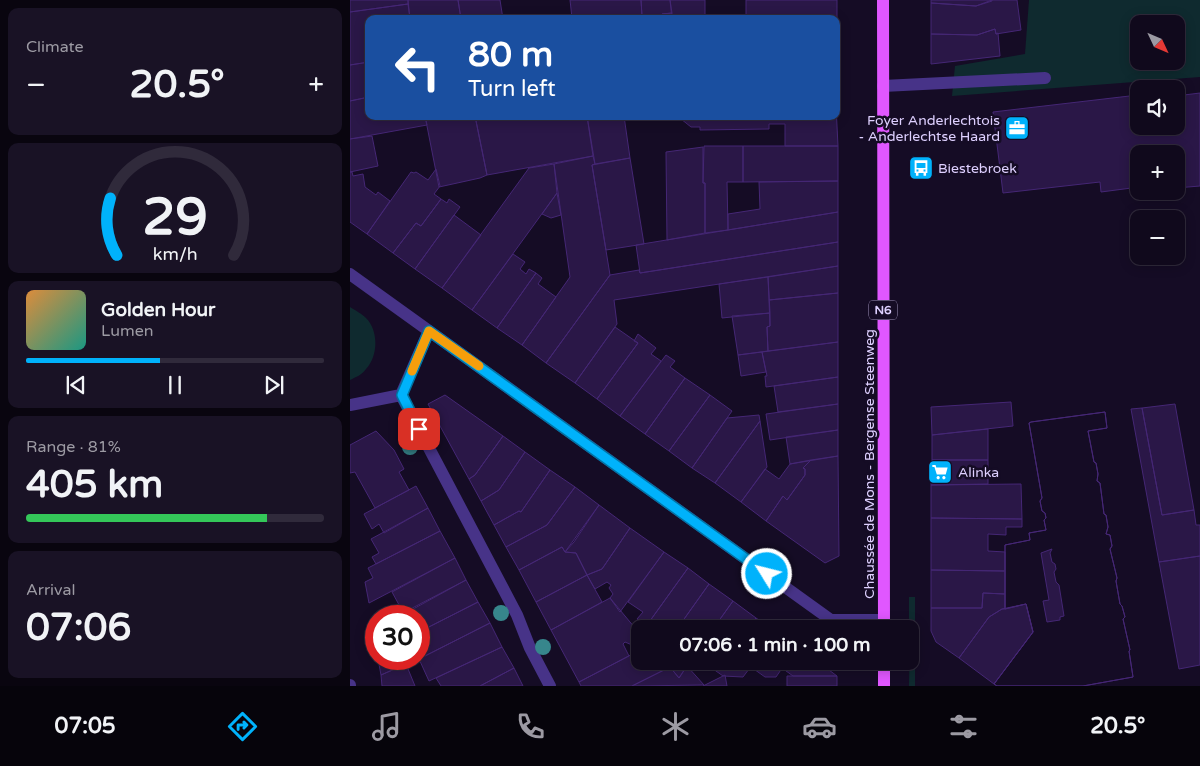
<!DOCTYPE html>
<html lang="en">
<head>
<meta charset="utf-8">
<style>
	:root { --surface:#10091c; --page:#191225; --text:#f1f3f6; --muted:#9c9aa3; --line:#302a3b; --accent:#00b2fb }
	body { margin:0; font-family:"Varela Round",sans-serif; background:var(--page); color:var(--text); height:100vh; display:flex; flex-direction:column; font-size:19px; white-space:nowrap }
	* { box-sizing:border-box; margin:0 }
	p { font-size:16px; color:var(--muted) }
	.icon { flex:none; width:28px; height:28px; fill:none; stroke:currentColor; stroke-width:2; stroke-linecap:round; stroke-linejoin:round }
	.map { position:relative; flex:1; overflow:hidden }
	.side { display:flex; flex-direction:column; gap:8px; padding:8px; background:#09050f; width:350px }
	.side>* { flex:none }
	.guide { position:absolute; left:15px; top:15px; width:475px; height:105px; border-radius:10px; box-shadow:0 2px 12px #0003,0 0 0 1px var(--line); background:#1a4fa0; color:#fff; overflow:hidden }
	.needle { width:32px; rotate:134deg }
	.controls { position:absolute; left:780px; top:15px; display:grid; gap:10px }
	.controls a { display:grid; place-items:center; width:55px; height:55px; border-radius:10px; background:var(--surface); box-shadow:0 2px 12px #0003,0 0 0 1px var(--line); font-size:25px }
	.speed { position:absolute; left:15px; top:605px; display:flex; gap:10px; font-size:25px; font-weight:700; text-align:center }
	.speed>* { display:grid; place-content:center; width:65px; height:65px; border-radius:50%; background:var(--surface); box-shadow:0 2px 12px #0003,0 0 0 1px var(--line); line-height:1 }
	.speed .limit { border:8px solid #d22; background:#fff; color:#111 }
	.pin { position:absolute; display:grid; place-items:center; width:42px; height:42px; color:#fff; margin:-21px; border-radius:10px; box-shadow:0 2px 8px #0006 }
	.me { position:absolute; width:55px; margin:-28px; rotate:306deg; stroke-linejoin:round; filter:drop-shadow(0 0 4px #0008) }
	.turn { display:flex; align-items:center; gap:18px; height:105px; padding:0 20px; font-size:22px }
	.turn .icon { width:65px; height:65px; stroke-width:2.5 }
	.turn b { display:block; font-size:35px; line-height:42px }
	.big { font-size:38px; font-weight:700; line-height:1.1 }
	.side .card { flex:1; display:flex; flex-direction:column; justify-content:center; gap:8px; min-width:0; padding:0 18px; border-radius:10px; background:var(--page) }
	.side .dial { align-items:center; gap:0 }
	.dial svg { height:130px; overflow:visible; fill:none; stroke:var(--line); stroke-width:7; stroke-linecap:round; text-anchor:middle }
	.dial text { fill:var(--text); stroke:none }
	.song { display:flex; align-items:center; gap:15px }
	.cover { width:60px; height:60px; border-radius:8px; background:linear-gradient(135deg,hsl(30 70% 55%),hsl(170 70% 35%)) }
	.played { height:5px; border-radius:2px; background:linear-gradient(90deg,var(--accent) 45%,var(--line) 45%) }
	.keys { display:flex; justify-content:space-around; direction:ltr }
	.heat { display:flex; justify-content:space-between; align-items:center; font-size:28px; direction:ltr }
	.charge { height:8px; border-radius:4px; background:linear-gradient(90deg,#34c759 81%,var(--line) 0) }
	.trip { position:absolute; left:281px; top:620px; width:288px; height:50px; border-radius:10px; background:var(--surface); box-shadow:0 2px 12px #0003,0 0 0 1px var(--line); font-weight:700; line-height:50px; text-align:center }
	.menu { display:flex; height:80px; justify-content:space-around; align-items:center; background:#06040b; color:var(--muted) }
	.menu .icon { width:35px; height:35px }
	.menu .selected { color:var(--accent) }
	.menu b { font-size:22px; color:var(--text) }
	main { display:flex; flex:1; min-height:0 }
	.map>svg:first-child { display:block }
	.green { fill:#0f2a2f; fill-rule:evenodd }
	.building { fill:#2a1747; stroke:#452775; fill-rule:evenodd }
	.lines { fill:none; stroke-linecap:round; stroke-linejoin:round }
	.minor { stroke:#473388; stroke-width:12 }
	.major { stroke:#e057ff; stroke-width:12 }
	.tree { fill:#37868c }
	.route-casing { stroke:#0074a3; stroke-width:12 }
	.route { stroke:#00b2fb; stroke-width:9 }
	.slow { stroke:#f59e0b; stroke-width:9 }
	.labels { text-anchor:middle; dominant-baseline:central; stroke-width:5; stroke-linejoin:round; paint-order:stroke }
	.shield { fill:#150c25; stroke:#a295be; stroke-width:1 }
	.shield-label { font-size:12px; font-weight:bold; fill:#ded0ff }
	.poi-label { font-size:14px; fill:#ded0ff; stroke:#150c25; text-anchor:start }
	.street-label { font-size:14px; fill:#ded0ff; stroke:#150c25 }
</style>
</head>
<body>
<main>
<section class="side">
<div class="card"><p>Climate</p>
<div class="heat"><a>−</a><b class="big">20.5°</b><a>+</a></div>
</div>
<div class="card dial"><svg viewBox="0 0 100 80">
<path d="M14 69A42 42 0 1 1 86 69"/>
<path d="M14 69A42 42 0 0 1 10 34" stroke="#00b2fb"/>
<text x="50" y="56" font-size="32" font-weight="700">29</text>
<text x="50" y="72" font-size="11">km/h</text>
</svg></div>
<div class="card">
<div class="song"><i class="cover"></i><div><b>Golden Hour</b><p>Lumen</p></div></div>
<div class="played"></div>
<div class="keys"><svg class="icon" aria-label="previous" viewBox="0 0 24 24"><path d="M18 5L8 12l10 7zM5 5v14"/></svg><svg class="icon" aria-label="pause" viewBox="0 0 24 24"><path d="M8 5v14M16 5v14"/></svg><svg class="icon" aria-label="next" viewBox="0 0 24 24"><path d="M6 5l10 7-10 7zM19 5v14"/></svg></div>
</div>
<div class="card"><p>Range · 81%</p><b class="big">405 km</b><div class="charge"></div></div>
<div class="card"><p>Arrival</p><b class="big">07:06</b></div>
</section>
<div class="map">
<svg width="850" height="686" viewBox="0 0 850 686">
	<rect width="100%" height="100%" fill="#150c25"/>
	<path class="green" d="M679 0H850V77L602 96 605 66 675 54ZM789 24H826V61H789Z
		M0 307C5 310 12 314 16 318 29 331 28 356 16 369 12 375 6 377 0 380Z
		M559 597H565V686H559L560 629H559Z"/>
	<path class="building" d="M0 0H58V4L0 12Z
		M58 0H108L111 19H60Z
		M108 0H150L153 19H111Z
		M220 0H291L292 16 222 18Z
		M291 0H320L322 13 312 14 311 17 292 16Z
		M320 0H355V19H322Z
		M396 0H487V19H396Z
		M581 0H642V1L626 6 581 3Z
		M642 0H667L671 30 646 34 645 29 627 35 581 34V3L626 6Z
		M58 4 60 19H19V62L0 65V12Z
		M322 13V19L222 18 311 17 312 14Z
		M486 19H487V54H486Z
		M645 29 646 34 648 33 650 56 581 64V34L627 35Z
		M486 54H487L486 106Z
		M19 62V97L0 101V65Z
		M850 93V186L826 188V154H789V187L751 192 750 182 653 193 643 112 788 95 789 126H826V96Z
		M19 97V116H75L77 125 0 139V101Z
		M486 106 488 146H435V124H419V129L350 130V127H341L331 119V116H486Z
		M75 116H125L137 175 130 178 89 187Z
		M125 116H237L243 156 137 175Z
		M237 116H274L280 158 245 164Z
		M22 136 28 166 0 172V139Z
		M354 146H393V182H377L378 230 355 233V183H353Z
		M393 146H488V181L393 182Z
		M353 147V183H355V233L317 240 316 152Z
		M243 156 245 164 242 165 260 275 196 363 172 345 220 277 204 164Z
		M280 158 294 244 256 250 242 165Z
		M204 164 207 193 122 310 92 288 179 168Z
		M86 169 90 186 84 194 91 199 71 226 66 223 43 253 17 234 61 172 64 173 66 172 78 180Z
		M0 172H2L3 176 13 174 15 187 26 195 28 192 40 201 17 234 0 222Z
		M488 181V212L378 230V214L410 209 409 182Z
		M207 193 211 215 201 218 192 214Z
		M91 199 97 203 99 199 110 207 65 269 43 253 66 223 71 226Z
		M488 212V242L290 273 286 245Z
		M104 215 131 235 92 288 65 269Z
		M488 242V266L264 300 267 324 225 383 196 363 260 275 289 270 290 273Z
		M163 254 175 262 170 269 176 274 179 269 186 273 147 328 122 310Z
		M488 266V293L419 300 418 277Z
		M186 273 192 278 188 284 206 297 172 345 147 328Z
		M418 277 420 313 372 318 369 284Z
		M488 293V342L418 351 417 327 420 326 419 300Z
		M420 313V326L417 327 418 351 388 355 382 316Z
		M265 327 288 343 247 399 225 383Z
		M288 334 306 348 301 354 311 361 270 416 247 399 288 343 284 341Z
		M488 342V377L416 387 415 376H417L412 352Z
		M412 352 416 372 391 376 388 355Z
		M316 355 325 361 320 367 335 378 295 434 270 416Z
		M488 377V404L428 412 424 386Z
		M335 378 360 395 319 451 295 434Z
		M95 395 153 436 125 475 119 479 78 404Z
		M360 395 382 411 342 468 319 451Z
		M661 402 663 426 582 435 581 407Z
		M488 404V430L420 440 416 414Z
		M825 404 844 510 812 515 792 408Z
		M792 408 812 515 844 510 846 525H850V557V556L809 562 781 409Z
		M755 412 757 428 738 431 744 462 746 463 748 474 747 481 750 483 754 514 756 515 758 527 756 534 760 535 762 546 760 549 767 578 766 581 770 604 772 606 775 617 773 619 780 650 779 651 783 677 733 686H647L644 684 683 632 676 604 655 609V545L680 540 679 533 696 530 694 520 696 518 695 513 692 511 690 501 692 498 679 423 681 422ZM702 549 700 553 702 562 705 564 706 569 704 572 706 582 709 585 714 616 710 617V620L697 622 693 601 699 600 691 553Z
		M755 412 757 428 738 431 744 462 746 463 748 474 747 481 750 483 754 514 756 515 758 527 756 534 760 535 762 546 760 549 767 578 766 581 770 604 772 606 775 617 773 619 780 650 779 651 783 677 733 686H647L644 684 683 632 676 604 655 609V545L680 540 679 533 696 530 694 520 696 518 695 513 692 511 690 501 692 498 679 423 681 422Z
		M409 415 410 421 365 483 342 468 377 418Z
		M410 421 417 467 391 502 365 483Z
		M638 429V460H582V435Z
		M488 430V456L440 464 436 437Z
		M26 431 44 450 54 469 49 472 59 490 25 508 5 472 0 473V445Z
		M153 436 175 452 149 490 131 501 119 479 125 475Z
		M175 452 200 470 171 512 169 511 144 525 131 501 149 490Z
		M488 456 489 556 475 563 416 521 433 496 437 500 455 475V469L453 468 461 460Z
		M461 460 453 468 455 469V475L437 500 433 496 416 521 391 502 415 469 429 479 440 464Z
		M582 460H638V484L581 485Z
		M200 470 225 487 197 525 156 547 144 525 169 511 171 512Z
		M671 484 672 519 581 518V485Z
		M66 486 78 508 34 533 29 524 22 529 14 514Z
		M225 487 249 505 224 542 215 552 212 547 169 570 156 547 197 525Z
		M249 505 280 528 252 569 237 575 226 553 215 552Z
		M78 508 90 531 26 564 22 557 29 553 21 539Z
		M581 518 672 519V527H656V535L638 534V551L655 552V571L581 570Z
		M280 528 314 552 270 612 260 598 263 594 259 588 261 585 257 582 245 589 237 575 252 569Z
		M90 531 105 558 19 603 15 582 23 578 18 568Z
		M212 547 215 552 226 553 237 575 186 602 169 570Z
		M314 552 338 568 297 625 287 619 293 612 278 602Z
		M850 556V665L829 669 809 562Z
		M105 558 116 580 54 614 42 592Z
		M338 568 359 584 327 629H302L297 625Z
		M581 570 655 571V594L633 593 632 608H581Z
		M237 575 252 602 201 630 186 602Z
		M116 580 128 602 69 632V616H47Z
		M359 584 383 601 363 629H327Z
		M633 593 655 594V609H652L639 617 609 658 586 642 581 631V608H632Z
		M260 598 290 634 285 637 282 645 275 642 273 644 279 656 229 682 201 630Z
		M383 601 406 618 398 629H363Z
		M128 602 140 623 69 659V632Z
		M676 604 683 632 644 684 609 658 639 617 652 609Z
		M406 618 422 629H398Z
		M140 623 152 647 79 681 69 659Z
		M152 647 164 668 130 686H91L86 678Z
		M290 650V661H315L320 667 282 686H231L229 682Z
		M28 659H54L56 664 31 675Z
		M315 661H340L329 678Z
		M352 661H374L366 671Z
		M374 661H405L393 677 373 676 366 671Z
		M405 661H437L426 677H415L401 667Z
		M437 661H467L487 676H443L432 668Z
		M56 664 65 686H32L31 675Z
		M337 666 354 685 282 686 320 667 329 678Z
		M164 668 173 686H130Z
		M375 675 377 686H353Z
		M437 676H487V686H437Z"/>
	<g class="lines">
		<path class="minor" d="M533 86 695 78
			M0 274 481 620H534
			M51 395 167 615 180 648 200 686
			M51 395 79 331
			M0 405 51 395
			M0 685V686"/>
		<path class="major" d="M533 0 534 629
			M534 661V686"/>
	</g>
	<g class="tree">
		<circle cx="60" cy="447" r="8"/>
		<circle cx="151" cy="613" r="8"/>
		<circle cx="193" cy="647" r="8"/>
	</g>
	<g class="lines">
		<defs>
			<path id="route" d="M69 429 52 395 79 331 417 574"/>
		</defs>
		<use href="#route" class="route-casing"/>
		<use href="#route" class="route"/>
		<path class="slow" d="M62 371 79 331 129 366"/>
	</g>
	<defs>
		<symbol id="office-square" viewBox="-11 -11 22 22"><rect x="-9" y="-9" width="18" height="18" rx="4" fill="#00b2fb" stroke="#150c25"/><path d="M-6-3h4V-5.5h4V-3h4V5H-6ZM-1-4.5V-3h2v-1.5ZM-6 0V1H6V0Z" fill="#fff"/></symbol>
		<symbol id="bus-square" viewBox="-11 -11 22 22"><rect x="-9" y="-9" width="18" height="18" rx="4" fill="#00b2fb" stroke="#150c25"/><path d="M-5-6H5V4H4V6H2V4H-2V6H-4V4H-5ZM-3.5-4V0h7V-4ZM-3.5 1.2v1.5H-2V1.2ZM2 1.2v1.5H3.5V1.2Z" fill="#fff"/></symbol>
		<symbol id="supermarket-square" viewBox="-11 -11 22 22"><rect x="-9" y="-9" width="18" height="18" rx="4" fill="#00b2fb" stroke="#150c25"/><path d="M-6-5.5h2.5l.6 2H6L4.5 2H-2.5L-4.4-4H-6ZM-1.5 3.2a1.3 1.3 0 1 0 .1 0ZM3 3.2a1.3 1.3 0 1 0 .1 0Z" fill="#fff"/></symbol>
	</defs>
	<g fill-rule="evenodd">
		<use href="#office-square" x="653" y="114" width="28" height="28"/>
		<use href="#bus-square" x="557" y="154" width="28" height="28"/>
		<use href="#supermarket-square" x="576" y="458" width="28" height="28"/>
	</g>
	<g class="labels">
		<rect class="shield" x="519" y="300.5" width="28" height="19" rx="4"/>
		<g class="shield-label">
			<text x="533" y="310">N6</text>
		</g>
		<g class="poi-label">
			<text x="650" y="120" text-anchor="end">Foyer Anderlechtois<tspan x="650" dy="16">- Anderlechtse Haard</tspan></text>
			<text x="588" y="168">Biestebroek</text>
			<text x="608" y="472">Alinka</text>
		</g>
		<g class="street-label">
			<text transform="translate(519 464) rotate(-90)">Chaussée de Mons - Bergense Steenweg</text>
		</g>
	</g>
</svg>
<div class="controls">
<a><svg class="needle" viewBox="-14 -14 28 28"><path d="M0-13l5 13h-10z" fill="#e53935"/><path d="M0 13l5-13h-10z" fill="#9c9aa3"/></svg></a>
<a><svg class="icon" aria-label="sound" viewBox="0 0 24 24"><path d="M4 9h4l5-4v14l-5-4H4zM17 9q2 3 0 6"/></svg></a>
<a>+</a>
<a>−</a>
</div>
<div class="speed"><div class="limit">30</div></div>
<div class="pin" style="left:69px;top:429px;background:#d93025"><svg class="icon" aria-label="arrive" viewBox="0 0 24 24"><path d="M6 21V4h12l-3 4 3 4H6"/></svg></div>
<svg class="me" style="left:417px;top:574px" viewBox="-20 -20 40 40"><circle r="17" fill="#00b2fb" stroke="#fff" stroke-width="3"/><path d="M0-11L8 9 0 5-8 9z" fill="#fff"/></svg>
<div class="trip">07:06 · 1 min · 100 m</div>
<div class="guide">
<div class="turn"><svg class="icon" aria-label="left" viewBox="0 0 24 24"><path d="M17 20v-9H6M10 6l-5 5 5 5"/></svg><div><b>80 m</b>Turn left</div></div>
</div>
</div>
</main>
<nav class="menu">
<b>07:05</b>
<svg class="icon selected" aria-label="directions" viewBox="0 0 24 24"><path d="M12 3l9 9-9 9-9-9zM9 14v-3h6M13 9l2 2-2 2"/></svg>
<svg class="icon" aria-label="music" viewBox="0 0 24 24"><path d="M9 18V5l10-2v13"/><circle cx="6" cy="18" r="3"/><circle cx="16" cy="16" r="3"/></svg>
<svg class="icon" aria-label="phone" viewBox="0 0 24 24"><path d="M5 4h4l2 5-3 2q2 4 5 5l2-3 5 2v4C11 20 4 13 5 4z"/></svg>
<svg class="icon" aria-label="climate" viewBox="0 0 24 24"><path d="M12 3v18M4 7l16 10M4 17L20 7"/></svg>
<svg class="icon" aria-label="car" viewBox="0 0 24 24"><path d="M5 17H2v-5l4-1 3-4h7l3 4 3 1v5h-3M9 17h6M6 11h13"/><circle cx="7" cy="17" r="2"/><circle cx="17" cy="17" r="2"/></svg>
<svg class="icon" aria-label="filters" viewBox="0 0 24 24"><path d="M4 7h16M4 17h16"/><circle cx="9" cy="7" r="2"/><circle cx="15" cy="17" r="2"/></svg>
<b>20.5°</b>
</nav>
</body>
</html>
